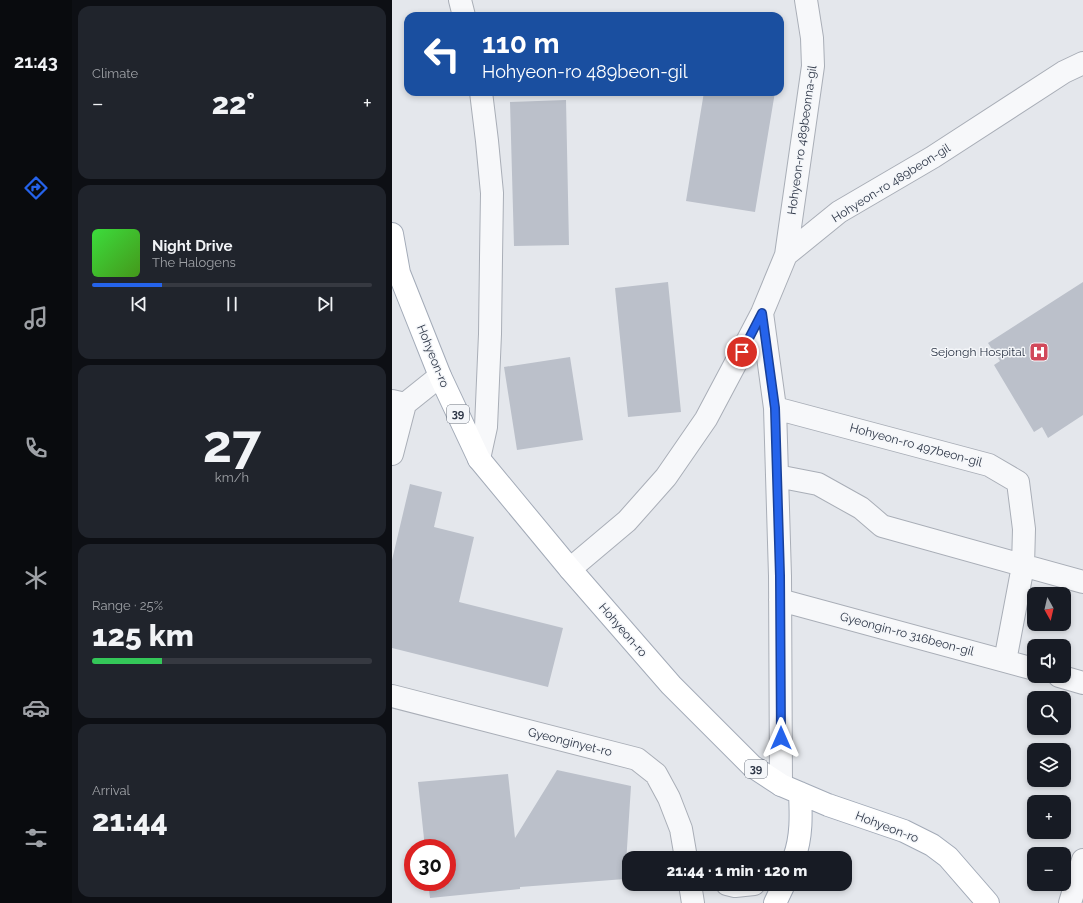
<!DOCTYPE html>
<html lang="en">
<head>
<meta charset="utf-8">
<style>
	:root { --surface:#171b24; --page:#20242c; --text:#f1f3f6; --muted:#9ea1a6; --line:#363941; --accent:#2563eb }
	body { margin:0; font-family:Raleway,sans-serif; background:var(--page); color:var(--text); height:100vh; display:flex; flex-direction:column; font-size:15px; white-space:nowrap }
	* { box-sizing:border-box; margin:0 }
	p { font-size:13px; color:var(--muted) }
	.icon { flex:none; width:22px; height:22px; fill:none; stroke:currentColor; stroke-width:2; stroke-linecap:round; stroke-linejoin:round }
	.map { position:relative; flex:1; overflow:hidden }
	.sheet { display:flex; flex-direction:column; gap:6px; padding:6px; background:#0d0f14; width:320px }
	.sheet>* { flex:none }
	.hud { position:absolute; left:12px; top:12px; width:380px; height:84px; border-radius:12px; box-shadow:0 2px 6px #0003; background:#1a4fa0; color:#fff; overflow:hidden }
	.needle { width:26px; rotate:172deg }
	.buttons { position:absolute; left:635px; top:587px; display:grid; gap:8px }
	.buttons a { display:grid; place-items:center; width:44px; height:44px; border-radius:8px; background:var(--surface); box-shadow:0 2px 6px #0003; font-size:20px }
	.speed { position:absolute; left:12px; top:839px; display:flex; gap:8px; font-size:20px; font-weight:700; text-align:center }
	.speed>* { display:grid; place-content:center; width:52px; height:52px; border-radius:50%; background:var(--surface); box-shadow:0 2px 6px #0003; line-height:1 }
	.speed .limit { border:6px solid #d22; background:#fff; color:#111 }
	.pin { position:absolute; display:grid; place-items:center; width:34px; height:34px; color:#fff; margin:-17px; border:2px solid #fff; border-radius:50%; box-shadow:0 1px 4px #0007 }
	.me { position:absolute; width:44px; margin:-22px; rotate:0deg; stroke-linejoin:round; filter:drop-shadow(0 0 3px #0008) }
	.turn { display:flex; align-items:center; gap:14px; height:84px; padding:0 12px; font-size:18px }
	.turn .icon { width:52px; height:52px; stroke-width:2.5 }
	.turn b { display:block; font-size:28px; line-height:34px }
	.big { font-size:30px; font-weight:800; line-height:1.1 }
	.sheet .card { flex:1; display:flex; flex-direction:column; justify-content:center; gap:6px; min-width:0; padding:0 14px; border-radius:12px; background:var(--page) }
	.sheet .dial { align-items:center; gap:0 }
	.dial b { font-size:52px; line-height:1 }
	.song { display:flex; align-items:center; gap:12px }
	.cover { width:48px; height:48px; border-radius:6px; background:linear-gradient(135deg,hsl(120 70% 55%),hsl(100 70% 35%)) }
	.played { height:4px; border-radius:2px; background:linear-gradient(90deg,var(--accent) 25%,var(--line) 25%) }
	.keys { display:flex; justify-content:space-around; direction:ltr }
	.heat { display:flex; justify-content:space-between; align-items:center; font-size:22px; direction:ltr }
	.charge { height:6px; border-radius:3px; background:linear-gradient(90deg,#34c759 25%,var(--line) 0) }
	.trip { position:absolute; left:230px; top:851px; width:230px; height:40px; border-radius:12px; background:var(--surface); box-shadow:0 2px 6px #0003; font-weight:800; line-height:40px; text-align:center }
	main { display:flex; flex:1; min-height:0 }
	.tabs { display:flex; flex-direction:column; width:72px; justify-content:space-around; align-items:center; background:#090b0e; color:var(--muted) }
	.tabs .icon { width:28px; height:28px }
	.tabs .on { color:var(--accent) }
	.tabs b { font-size:18px; color:var(--text) }
	.map>svg:first-child { display:block }
	.building { fill:#bbc0ca }
	.lines { fill:none; stroke-linecap:round; stroke-linejoin:round }
	.minor-casing { stroke:#a9aeb7; stroke-width:24 }
	.major-casing { stroke:#a3abb8; stroke-width:24 }
	.minor { stroke:#f7f8fa; stroke-width:22 }
	.major { stroke:#fff; stroke-width:22 }
	.route-casing { stroke:#184099; stroke-width:10 }
	.route { stroke:#2563eb; stroke-width:7 }
	.labels { text-anchor:middle; dominant-baseline:central; stroke-width:3; stroke-linejoin:round; paint-order:stroke }
	.shield { fill:#f4f6f9; stroke:#676e7b; stroke-width:1 }
	.shield-label { font-size:11px; font-weight:bold; fill:#2b3445 }
	.street-label { font-size:12px; fill:#2b3445; stroke:#f4f6f9 }
	.poi-label { font-size:12px; fill:#2b3445; stroke:#f4f6f9; text-anchor:end }
</style>
</head>
<body>
<main>
<nav class="tabs">
<b>21:43</b>
<svg class="icon on" aria-label="directions" viewBox="0 0 24 24"><path d="M12 3l9 9-9 9-9-9zM9 14v-3h6M13 9l2 2-2 2"/></svg>
<svg class="icon" aria-label="music" viewBox="0 0 24 24"><path d="M9 18V5l10-2v13"/><circle cx="6" cy="18" r="3"/><circle cx="16" cy="16" r="3"/></svg>
<svg class="icon" aria-label="phone" viewBox="0 0 24 24"><path d="M5 4h4l2 5-3 2q2 4 5 5l2-3 5 2v4C11 20 4 13 5 4z"/></svg>
<svg class="icon" aria-label="climate" viewBox="0 0 24 24"><path d="M12 3v18M4 7l16 10M4 17L20 7"/></svg>
<svg class="icon" aria-label="car" viewBox="0 0 24 24"><path d="M5 17H2v-5l4-1 3-4h7l3 4 3 1v5h-3M9 17h6M6 11h13"/><circle cx="7" cy="17" r="2"/><circle cx="17" cy="17" r="2"/></svg>
<svg class="icon" aria-label="filters" viewBox="0 0 24 24"><path d="M4 7h16M4 17h16"/><circle cx="9" cy="7" r="2"/><circle cx="15" cy="17" r="2"/></svg>
</nav>
<section class="sheet">
<div class="card"><p>Climate</p>
<div class="heat"><a>−</a><b class="big">22°</b><a>+</a></div>
</div>
<div class="card">
<div class="song"><i class="cover"></i><div><b>Night Drive</b><p>The Halogens</p></div></div>
<div class="played"></div>
<div class="keys"><svg class="icon" aria-label="previous" viewBox="0 0 24 24"><path d="M18 5L8 12l10 7zM5 5v14"/></svg><svg class="icon" aria-label="pause" viewBox="0 0 24 24"><path d="M8 5v14M16 5v14"/></svg><svg class="icon" aria-label="next" viewBox="0 0 24 24"><path d="M6 5l10 7-10 7zM19 5v14"/></svg></div>
</div>
<div class="card dial"><b>27</b><p>km/h</p></div>
<div class="card"><p>Range · 25%</p><b class="big">125 km</b><div class="charge"></div></div>
<div class="card"><p>Arrival</p><b class="big">21:44</b></div>
</section>
<div class="map">
<svg width="691" height="903" viewBox="0 0 691 903">
	<rect width="100%" height="100%" fill="#e4e7ec"/>
	<path class="building" d="M312 92H383L363 212 294 201Z
		M174 100 177 245 122 246 118 102Z
		M276 282 289 412 236 417 223 288Z
		M691 282V415L656 438 650 427 642 432 602 365 608 361 596 343Z
		M178 357 191 440 125 450 112 367Z
		M18 484 50 492 42 527 82 537 67 602 171 628 156 687 0 648V560Z
		M165 770 239 786 233 879 128 887V889L38 898 36 882H55V848H33L26 782 116 774 123 838Z"/>
	<g class="lines">
		<defs>
			<path id="minor" d="M68 0 72 16
				M394 255 421 66 420 38 414 0
				M370 313 383 408 388 576 389 785
				M0 401 13 404 48 376
				M383 408 597 465 626 482 632 529 631 566 613 661
				M0 454 13 404
				M87 459 94 427 98 334 99 258 100 193 95 141 89 92
				M385 476 426 484 469 508 490 526 691 582
				M178 569 235 521 274 477 314 419 357 338 370 313 394 255 447 212 541 157 672 72 691 63
				M388 600 642 669
				M667 676 691 683
				M0 696 245 759 264 774 277 798 289 829 294 858
				M298 884 301 903
				M335 884 343 886 362 884
				M678 903 691 860"/>
			<path id="major" d="M0 234 7 273 48 376 87 459 178 569 279 685 360 766 389 785 436 805 512 831 540 845 556 857 596 903
				M402 858C410 837 409 814 408 793
				M383 903 392 884"/>
		</defs>
		<use href="#minor" class="minor-casing"/>
		<use href="#major" class="major-casing"/>
		<use href="#minor" class="minor"/>
		<use href="#major" class="major"/>
	</g>
	<g class="lines">
		<defs>
			<path id="route" d="M350 352 370 313 383 408 388 576 389 738"/>
		</defs>
		<use href="#route" class="route-casing"/>
		<use href="#route" class="route"/>
	</g>
	<defs>
		<symbol id="hospital-square" viewBox="-11 -11 22 22"><rect x="-9" y="-9" width="18" height="18" rx="4" fill="#d1495b" stroke="#f4f6f9"/><path d="M-5-5h3v3.5h4V-5h3V5h-3V1.5h-4V5h-3Z" fill="#fff"/></symbol>
	</defs>
	<g fill-rule="evenodd">
		<use href="#hospital-square" x="636" y="341" width="22" height="22"/>
	</g>
	<g class="labels">
		<g class="shield">
			<rect x="55" y="405" width="22" height="18" rx="3"/>
			<rect x="353" y="760" width="22" height="18" rx="3"/>
		</g>
		<g class="shield-label">
			<text x="66" y="414">39</text>
			<text x="364" y="769">39</text>
		</g>
		<g class="street-label">
			<text transform="translate(410 140) rotate(-82)">Hohyeon-ro 489beonna-gil</text>
			<text transform="translate(499 183) rotate(-32)">Hohyeon-ro 489beon-gil</text>
			<text transform="translate(41 356) rotate(68)">Hohyeon-ro</text>
			<text transform="translate(524 445) rotate(15)">Hohyeon-ro 497beon-gil</text>
			<text transform="translate(231 630) rotate(49)">Hohyeon-ro</text>
			<text transform="translate(515 634) rotate(15)">Gyeongin-ro 316beon-gil</text>
			<text transform="translate(178 742) rotate(14)">Gyeonginyet-ro</text>
			<text transform="translate(495 827) rotate(21)">Hohyeon-ro</text>
		</g>
		<g class="poi-label">
			<text x="633" y="352">Sejongh Hospital</text>
		</g>
	</g>
</svg>
<div class="buttons">
<a><svg class="needle" viewBox="-14 -14 28 28"><path d="M0-13l5 13h-10z" fill="#e53935"/><path d="M0 13l5-13h-10z" fill="#9ea1a6"/></svg></a>
<a><svg class="icon" aria-label="sound" viewBox="0 0 24 24"><path d="M4 9h4l5-4v14l-5-4H4zM17 9q2 3 0 6"/></svg></a>
<a><svg class="icon" aria-label="search" viewBox="0 0 24 24"><circle cx="10" cy="10" r="6"/><path d="M15 15l6 6"/></svg></a>
<a><svg class="icon" aria-label="layers" viewBox="0 0 24 24"><path d="M12 4l9 5-9 5-9-5zM3 14l9 5 9-5"/></svg></a>
<a>+</a>
<a>−</a>
</div>
<div class="speed"><div class="limit">30</div></div>
<div class="pin" style="left:350px;top:352px;background:#d93025"><svg class="icon" aria-label="arrive" viewBox="0 0 24 24"><path d="M6 21V4h12l-3 4 3 4H6"/></svg></div>
<svg class="me" style="left:389px;top:738px" viewBox="-20 -20 40 40"><path d="M0-17L14 15 0 8-14 15z" fill="#2563eb" stroke="#fff" stroke-width="4"/></svg>
<div class="trip">21:44 · 1 min · 120 m</div>
<div class="hud">
<div class="turn"><svg class="icon" aria-label="left" viewBox="0 0 24 24"><path d="M17 20v-9H6M10 6l-5 5 5 5"/></svg><div><b>110 m</b>Hohyeon-ro 489beon-gil</div></div>
</div>
</div>
</main>
</body>
</html>
